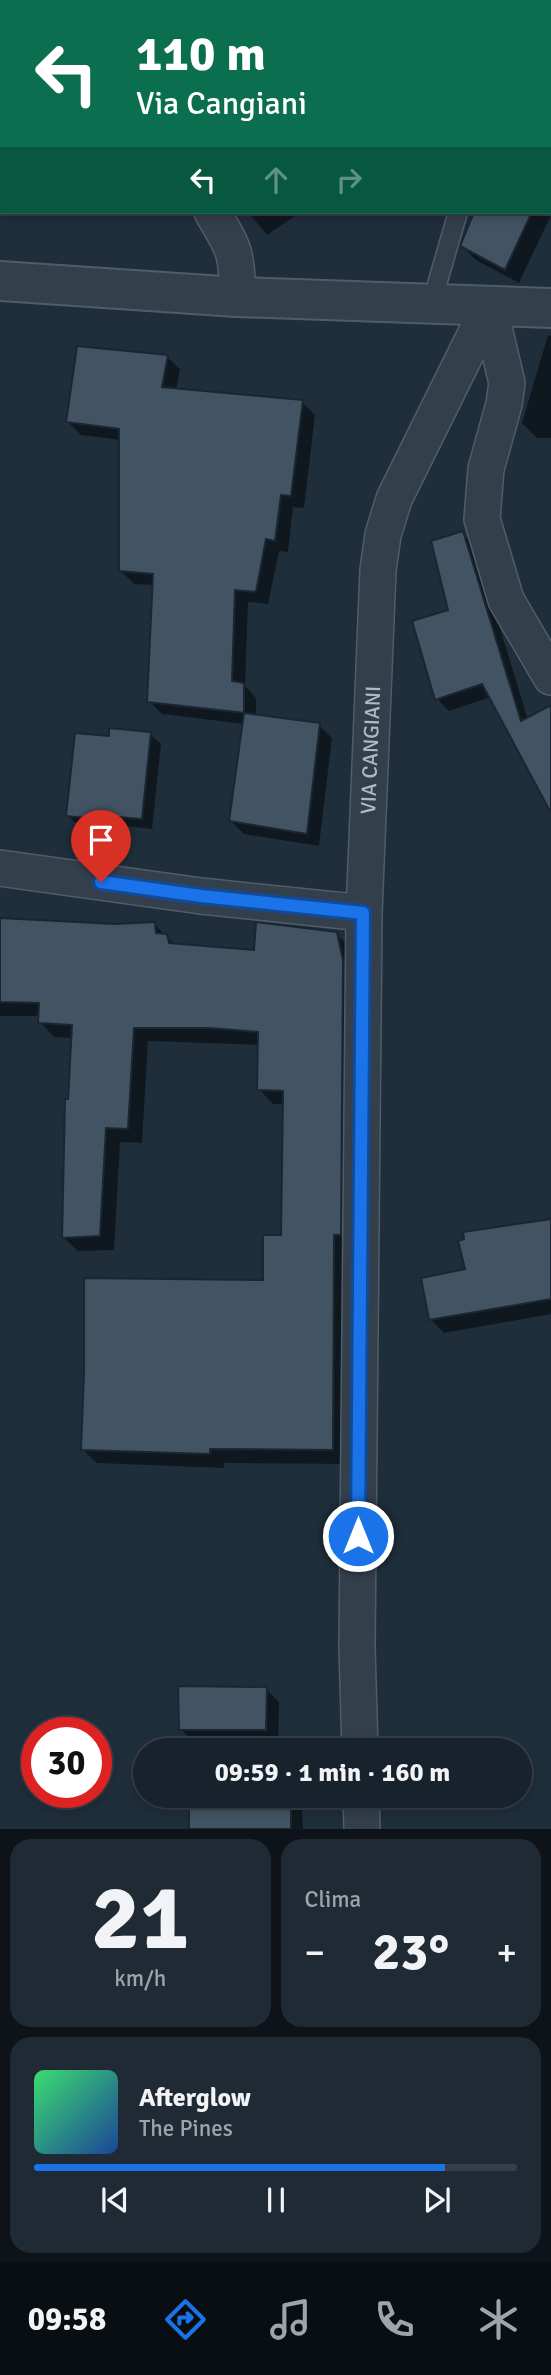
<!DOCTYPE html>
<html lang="it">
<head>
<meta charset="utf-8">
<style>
	:root { --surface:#17222c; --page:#202a34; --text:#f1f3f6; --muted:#9ea4a9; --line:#363f48; --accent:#1a73e8 }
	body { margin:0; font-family:Signika,sans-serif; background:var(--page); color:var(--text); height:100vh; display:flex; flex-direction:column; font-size:26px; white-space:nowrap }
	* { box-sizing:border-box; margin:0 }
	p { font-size:23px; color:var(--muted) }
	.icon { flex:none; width:38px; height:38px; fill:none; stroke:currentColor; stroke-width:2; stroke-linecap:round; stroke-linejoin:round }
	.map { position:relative; height:1829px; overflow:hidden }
	.details { display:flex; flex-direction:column; gap:10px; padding:10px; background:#0d1318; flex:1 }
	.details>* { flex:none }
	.top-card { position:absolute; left:0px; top:0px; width:551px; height:214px; box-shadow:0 4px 10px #0003,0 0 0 2px var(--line); background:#0b6e4f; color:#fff; overflow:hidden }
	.speed { position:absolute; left:21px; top:1717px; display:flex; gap:14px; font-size:35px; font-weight:700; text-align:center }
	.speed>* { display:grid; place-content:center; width:91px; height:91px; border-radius:50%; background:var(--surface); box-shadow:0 4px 10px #0003,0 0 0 2px var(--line); line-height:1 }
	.speed .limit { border:10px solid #d22; background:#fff; color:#111 }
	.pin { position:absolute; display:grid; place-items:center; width:60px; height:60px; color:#fff; margin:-72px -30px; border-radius:50% 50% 50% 0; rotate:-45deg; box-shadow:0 0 7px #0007 }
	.pin .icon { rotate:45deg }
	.me { position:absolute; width:77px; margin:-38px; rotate:0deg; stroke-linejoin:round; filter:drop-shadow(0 0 5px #0008) }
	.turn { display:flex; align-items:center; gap:24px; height:147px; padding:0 21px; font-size:32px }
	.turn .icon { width:91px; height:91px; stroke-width:2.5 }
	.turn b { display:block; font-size:49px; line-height:60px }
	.lanes { display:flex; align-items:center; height:66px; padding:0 21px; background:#0003; justify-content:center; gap:35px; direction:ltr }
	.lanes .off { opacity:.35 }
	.big { font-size:52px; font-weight:700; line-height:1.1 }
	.details .tile { flex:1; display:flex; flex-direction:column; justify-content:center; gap:10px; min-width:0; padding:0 24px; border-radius:21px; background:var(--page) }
	.details .dial { align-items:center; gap:0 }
	.dial b { font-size:91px; line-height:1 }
	.song { display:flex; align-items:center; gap:21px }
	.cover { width:84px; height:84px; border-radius:10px; background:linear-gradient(135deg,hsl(140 70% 55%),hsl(220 70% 35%)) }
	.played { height:7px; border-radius:4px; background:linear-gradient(90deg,var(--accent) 85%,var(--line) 85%) }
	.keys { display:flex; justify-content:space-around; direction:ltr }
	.heat { display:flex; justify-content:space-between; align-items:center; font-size:38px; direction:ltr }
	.details .tiles { flex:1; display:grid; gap:10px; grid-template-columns:1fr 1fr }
	.tile:last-child { grid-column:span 2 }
	.trip { position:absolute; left:133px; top:1738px; width:399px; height:70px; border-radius:35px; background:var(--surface); box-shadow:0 4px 10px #0003,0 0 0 2px var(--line); font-weight:700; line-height:70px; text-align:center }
	.dock { display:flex; height:112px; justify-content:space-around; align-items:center; background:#090e12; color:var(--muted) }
	.dock .icon { width:49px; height:49px }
	.dock .active { color:var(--accent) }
	.dock b { font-size:32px; color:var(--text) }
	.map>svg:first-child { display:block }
	.shadow { fill:#0007 }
	.building { fill:#425363; stroke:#1a2632; stroke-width:2 }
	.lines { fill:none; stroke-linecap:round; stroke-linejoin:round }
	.service-casing { stroke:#505d69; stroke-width:21 }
	.minor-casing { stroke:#505d69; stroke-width:38 }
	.tertiary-casing { stroke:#505d69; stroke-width:42 }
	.service { stroke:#333f4b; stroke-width:18 }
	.minor { stroke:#333f4b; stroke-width:35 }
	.tertiary { stroke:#333f4b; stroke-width:38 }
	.route-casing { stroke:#114b97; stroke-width:18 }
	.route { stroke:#1a73e8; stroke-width:12 }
	.labels { text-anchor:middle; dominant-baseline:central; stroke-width:7; stroke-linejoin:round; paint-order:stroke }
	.street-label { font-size:21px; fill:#adbac8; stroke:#182430 }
</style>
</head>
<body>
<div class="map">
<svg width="551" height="1829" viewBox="0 0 551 1829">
	<rect width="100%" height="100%" fill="#1f2e3b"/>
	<path class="shadow" d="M54 0H86L87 2H51Z
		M550 58 551 215 519 283 476 260 462 246 482 222 486 212H550Z
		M248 212H293L295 216 267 235Z
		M548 335 551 336V438H537L522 423Z
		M167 357 180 369 176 390 302 402 315 415 304 508 293 507 288 552 279 551 268 604 248 602 245 686 256 698V716L319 725 332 738 319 846 244 834 231 821 244 724 162 714 149 701 154 585 134 584 121 571V440L81 435 68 422Z
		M462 533 475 546 528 720 551 707V806L491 697 449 711 437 699Z
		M150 734 161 744 152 829 116 825 115 830 79 826 68 816 110 738Z
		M0 919 115 925 154 924 176 946 256 952 336 934 351 948 347 1464 224 1463V1468L97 1463 82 1449 265 1282 282 1237 284 1104H273L259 1089 260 1045 148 1041 142 1143 120 1142 114 1250 78 1251 63 1237 73 1038 54 1037 40 1022V1016H0Z
		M551 1221V1314L444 1333 430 1319 467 1270Z
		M266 1689 279 1702 278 1750H191V1740L181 1729Z
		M191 1796H301L303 1829H191Z"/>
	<path class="building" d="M474 212H532L505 270 460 246Z
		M77 346 168 355 162 387 303 400 291 496 281 495 275 541 266 539 256 592 235 590 232 681 244 683V713L320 723 307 834 229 821 244 713 147 702 153 574 119 571V429L66 422Z
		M463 531 521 721 551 705V813L482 684 435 700 412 621 448 610 431 541Z
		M109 728 151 732 142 819 106 816 105 820 66 816 75 733 109 736Z
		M0 918 115 924 155 922 156 933 167 934 169 943 254 950 256 922 337 932 343 960 341 1235H334L333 1450 210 1449V1454L81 1450 84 1372V1278L263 1280V1235H281L283 1091 257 1090 258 1032 209 1028H134L128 1129 106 1128 100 1236 62 1238 65 1099H68L72 1025 38 1023 39 1003 0 1002Z
		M551 1219V1299L429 1320 421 1278 465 1269 458 1241 464 1239 463 1232Z
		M178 1686 267 1687 266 1730H179Z
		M189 1796H291V1829H189Z"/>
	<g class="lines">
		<defs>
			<path id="service" d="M519 2 520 0
				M431 305 458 212"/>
			<g id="minor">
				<path d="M102 0 103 2"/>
				<path d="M212 212C234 248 238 254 237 297"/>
				<path d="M489 307 507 383 504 404 486 469 482 519 506 600 551 677"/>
				<path id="s1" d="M0 868 201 896 364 913 378 570 383 535 394 499 489 307"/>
				<path d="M360 1750 357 1647 364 913"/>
				<path d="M361 1796 362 1829"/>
			</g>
			<path id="tertiary" d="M0 281 237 297 551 308"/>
		</defs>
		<use href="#service" class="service-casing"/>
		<use href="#minor" class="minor-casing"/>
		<use href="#tertiary" class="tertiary-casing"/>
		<use href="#service" class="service"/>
		<use href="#minor" class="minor"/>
		<use href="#tertiary" class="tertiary"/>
	</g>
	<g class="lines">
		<defs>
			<path id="route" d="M101 882 201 896 363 913 358 1536"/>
		</defs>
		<use href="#route" class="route-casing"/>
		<use href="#route" class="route"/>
	</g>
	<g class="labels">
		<g class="street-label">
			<text stroke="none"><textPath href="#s1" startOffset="530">VIA CANGIANI</textPath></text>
		</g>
	</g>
</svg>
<div class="speed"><div class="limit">30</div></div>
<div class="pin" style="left:101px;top:882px;background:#d93025"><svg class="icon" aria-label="arrive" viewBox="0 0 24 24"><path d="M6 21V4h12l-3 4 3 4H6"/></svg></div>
<svg class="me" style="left:358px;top:1536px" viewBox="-20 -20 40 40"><circle r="17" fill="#1a73e8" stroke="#fff" stroke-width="3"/><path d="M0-11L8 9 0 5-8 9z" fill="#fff"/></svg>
<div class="trip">09:59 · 1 min · 160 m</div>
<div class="top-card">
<div class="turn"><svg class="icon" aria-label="left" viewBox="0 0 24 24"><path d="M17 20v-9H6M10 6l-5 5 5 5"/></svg><div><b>110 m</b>Via Cangiani</div></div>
<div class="lanes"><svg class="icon" aria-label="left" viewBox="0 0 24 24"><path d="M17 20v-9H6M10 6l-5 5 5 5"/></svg><svg class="icon off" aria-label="ahead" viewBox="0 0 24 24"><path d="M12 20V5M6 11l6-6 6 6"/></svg><svg class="icon off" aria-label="right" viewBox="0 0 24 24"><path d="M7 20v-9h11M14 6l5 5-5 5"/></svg></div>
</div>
</div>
<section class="details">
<div class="tiles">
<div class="tile dial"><b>21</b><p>km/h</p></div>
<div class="tile"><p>Clima</p>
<div class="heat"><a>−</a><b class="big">23°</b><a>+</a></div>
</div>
<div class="tile">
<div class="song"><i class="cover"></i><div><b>Afterglow</b><p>The Pines</p></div></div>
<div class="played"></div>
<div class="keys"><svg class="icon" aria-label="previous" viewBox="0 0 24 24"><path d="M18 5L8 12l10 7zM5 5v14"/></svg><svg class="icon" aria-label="pause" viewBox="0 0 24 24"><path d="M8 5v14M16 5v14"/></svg><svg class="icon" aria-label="next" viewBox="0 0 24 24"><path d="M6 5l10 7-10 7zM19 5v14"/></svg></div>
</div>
</div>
</section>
<nav class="dock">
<b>09:58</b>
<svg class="icon active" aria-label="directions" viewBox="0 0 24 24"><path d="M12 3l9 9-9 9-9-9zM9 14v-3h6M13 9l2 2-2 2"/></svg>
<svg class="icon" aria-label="music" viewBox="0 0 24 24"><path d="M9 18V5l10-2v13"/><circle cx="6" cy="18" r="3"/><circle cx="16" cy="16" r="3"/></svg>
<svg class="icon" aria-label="phone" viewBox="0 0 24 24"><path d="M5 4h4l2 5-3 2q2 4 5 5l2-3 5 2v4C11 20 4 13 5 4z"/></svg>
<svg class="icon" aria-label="climate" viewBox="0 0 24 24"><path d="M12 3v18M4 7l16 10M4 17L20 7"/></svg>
</nav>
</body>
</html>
